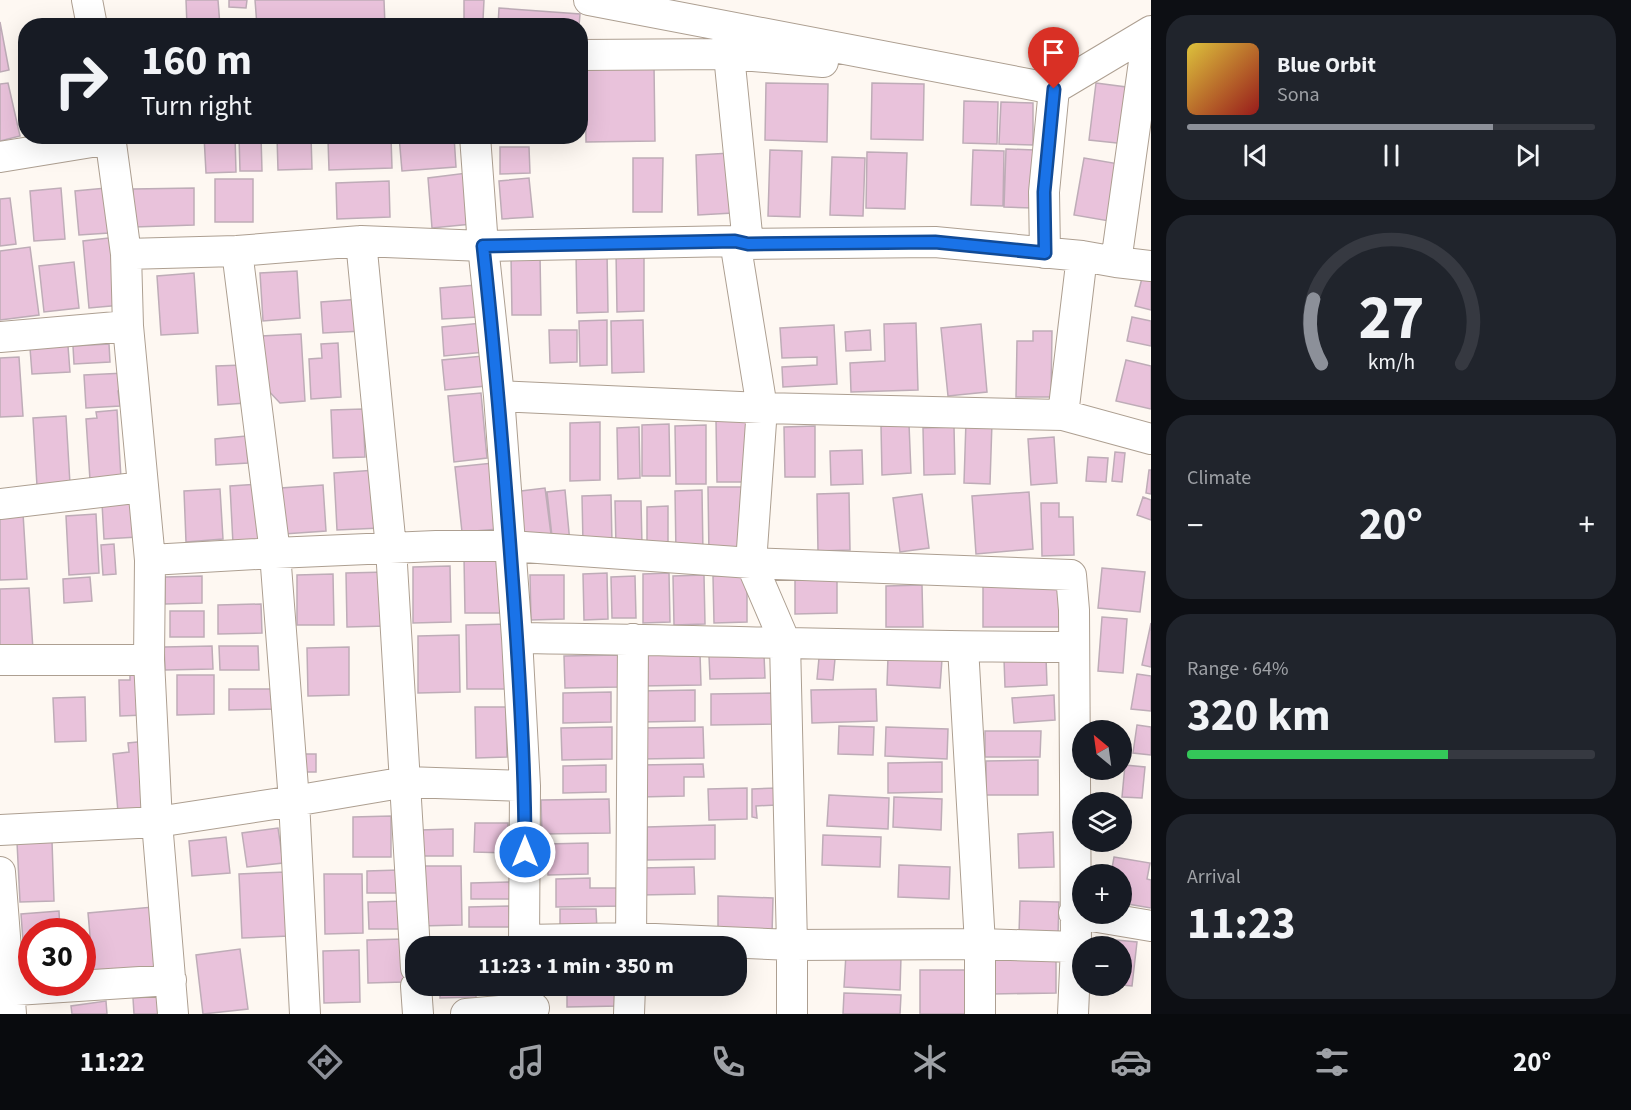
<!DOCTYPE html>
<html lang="en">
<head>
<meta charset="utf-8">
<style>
	:root { --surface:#171b24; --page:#20242c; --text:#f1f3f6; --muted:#9ea1a6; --line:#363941; --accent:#8c9099 }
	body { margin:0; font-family:"Source Sans 3",sans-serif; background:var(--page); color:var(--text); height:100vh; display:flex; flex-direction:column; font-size:22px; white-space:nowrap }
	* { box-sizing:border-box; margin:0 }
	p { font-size:20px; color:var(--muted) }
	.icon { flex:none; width:33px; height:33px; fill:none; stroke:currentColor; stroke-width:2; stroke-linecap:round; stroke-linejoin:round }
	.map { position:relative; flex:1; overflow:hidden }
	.sheet { display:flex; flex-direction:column; gap:15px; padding:15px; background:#0d0f14; width:480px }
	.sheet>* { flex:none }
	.guide { position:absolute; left:18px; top:18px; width:570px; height:126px; border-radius:24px; box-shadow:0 6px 24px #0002; background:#171b24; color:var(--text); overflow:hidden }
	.needle { width:39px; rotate:331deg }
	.buttons { position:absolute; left:1072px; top:720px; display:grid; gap:12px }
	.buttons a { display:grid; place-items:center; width:60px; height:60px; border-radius:50%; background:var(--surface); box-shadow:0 6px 24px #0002; font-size:30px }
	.speed { position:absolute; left:18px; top:918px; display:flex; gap:12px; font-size:30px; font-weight:700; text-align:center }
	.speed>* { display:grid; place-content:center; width:78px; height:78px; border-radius:50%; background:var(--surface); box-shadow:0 6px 24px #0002; line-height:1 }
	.speed .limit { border:9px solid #d22; background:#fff; color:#111 }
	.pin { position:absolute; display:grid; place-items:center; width:51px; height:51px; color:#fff; margin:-62px -26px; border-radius:50% 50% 50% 0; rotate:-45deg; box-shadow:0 0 6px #0007 }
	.pin .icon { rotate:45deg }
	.me { position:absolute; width:66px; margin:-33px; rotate:0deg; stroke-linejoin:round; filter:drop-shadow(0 0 4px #0008) }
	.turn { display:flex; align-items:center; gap:21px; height:126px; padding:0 24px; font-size:27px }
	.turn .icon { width:78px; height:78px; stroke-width:2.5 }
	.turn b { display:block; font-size:42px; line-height:51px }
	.big { font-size:45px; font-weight:700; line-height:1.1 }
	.sheet .widget { flex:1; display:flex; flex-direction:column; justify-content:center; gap:9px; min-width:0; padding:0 21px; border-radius:24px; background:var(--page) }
	.sheet .dial { align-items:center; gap:0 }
	.dial svg { height:156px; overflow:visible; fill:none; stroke:var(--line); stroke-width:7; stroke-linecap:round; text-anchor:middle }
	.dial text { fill:var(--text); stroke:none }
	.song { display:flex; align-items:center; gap:18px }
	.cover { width:72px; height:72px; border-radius:9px; background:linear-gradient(135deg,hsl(50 70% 55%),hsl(0 70% 35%)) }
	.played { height:6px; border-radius:3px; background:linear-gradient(90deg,var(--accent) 75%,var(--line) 75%) }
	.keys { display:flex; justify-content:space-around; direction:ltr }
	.heat { display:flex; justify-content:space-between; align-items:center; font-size:33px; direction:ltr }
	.charge { height:9px; border-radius:4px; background:linear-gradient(90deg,#34c759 64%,var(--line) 0) }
	.trip { position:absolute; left:405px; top:936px; width:342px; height:60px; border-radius:24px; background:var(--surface); box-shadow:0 6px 24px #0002; font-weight:700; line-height:60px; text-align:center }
	.dock { display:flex; height:96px; justify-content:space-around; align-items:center; background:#090b0e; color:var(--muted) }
	.dock .icon { width:42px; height:42px }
	.dock .selected { color:var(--accent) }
	.dock b { font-size:27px; color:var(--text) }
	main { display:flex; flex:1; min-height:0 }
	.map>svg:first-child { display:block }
	.building { fill:#e9c2db; stroke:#beacb7; stroke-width:1.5 }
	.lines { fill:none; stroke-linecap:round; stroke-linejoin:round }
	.street-casing { stroke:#ad9f91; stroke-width:32 }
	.street { stroke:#fff; stroke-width:30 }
	.route-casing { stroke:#114b97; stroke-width:15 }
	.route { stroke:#1a73e8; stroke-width:10 }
</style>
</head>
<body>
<main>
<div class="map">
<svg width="1151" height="1014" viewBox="0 0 1151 1014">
	<rect width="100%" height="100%" fill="#fef8f2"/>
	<path class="building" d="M186 0H218L220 26H187Z
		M229 0H247L246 8 229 7Z
		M255 0H384L385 26H257Z
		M464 0H484L483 20 464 21Z
		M499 8 580 14 579 26H498Z
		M0 22 9 70 0 72Z
		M654 65 655 141 586 142 585 66Z
		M8 83 20 136 0 141V84Z
		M766 83 828 84 827 142 765 140Z
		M872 83 924 84 923 140 871 139Z
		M1096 83 1134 88 1126 144 1089 140Z
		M964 101 998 102 997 144 963 143Z
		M1001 102 1033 103V145L999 144Z
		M204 136H235L236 172 206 173Z
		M239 136H261L262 171H240Z
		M277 136H311L312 169 278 170Z
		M399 136H454L456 167 402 171Z
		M504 136H524L525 142 505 143Z
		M391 137 392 168 329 170 328 140Z
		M500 147H529L530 173 500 174Z
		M1006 149 1034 150 1033 208 1004 207Z
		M770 150 802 151 800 217 768 216Z
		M973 150 1004 151 1003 206 971 205Z
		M867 152 907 153 905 209 866 208Z
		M731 153 733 213 698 215 696 155Z
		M832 157 865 158 863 216 830 215Z
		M633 158H663L662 212H633Z
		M1084 158 1119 164 1109 221 1074 215Z
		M467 173 472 224 432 228 428 178Z
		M529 178 533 217 502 219 499 181Z
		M215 179H253V222H215Z
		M389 181 390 217 337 219 336 183Z
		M61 188 65 239 34 241 30 191Z
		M106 188 109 233 79 235 75 191Z
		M194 188V225L134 227 133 189Z
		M10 198 16 244 0 246V199Z
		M117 237 122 305 89 308 83 241Z
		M30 247 39 315 0 320V251Z
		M644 251V311L617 312 616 252Z
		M607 252 608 312 577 313 576 253Z
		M540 255 541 315H512L511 256Z
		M74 262 79 308 44 312 39 266Z
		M297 271 300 318 263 321 260 273Z
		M194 273 198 333 161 335 157 276Z
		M1142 278 1151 280V310L1135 306Z
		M476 285 478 317 442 319 440 288Z
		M361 299 363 331 323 333 321 302Z
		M1132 317 1151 321V346L1127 341Z
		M607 320V365L580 366 579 321Z
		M643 320 644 372 612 373 611 321Z
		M482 323 485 352 444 356 442 327Z
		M916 323 918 390 851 392 850 363 885 361 884 324Z
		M981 324 987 392 948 396 941 328Z
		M834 325 837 384 783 387 782 367 817 365V357L782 358 780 328Z
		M549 330H577V362L550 363Z
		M870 330 871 350 846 351 845 332Z
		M1033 331H1052L1051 397H1016L1017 341H1033Z
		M301 334 305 401 280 403 264 386 261 336Z
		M338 343 341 397 311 399 309 359 322 358 321 344Z
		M109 344 110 362 74 364 73 346Z
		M68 346 70 372 32 374 30 348Z
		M483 356 486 386 445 390 442 360Z
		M19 357 23 416 0 417V358Z
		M1126 360 1151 366V409L1116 401Z
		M243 365 246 403 218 405 216 366Z
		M125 373 126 391H118L120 406 86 408 84 375Z
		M481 393 487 458 454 462 448 396Z
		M363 409 365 457 333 458 331 410Z
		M117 410 121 478 90 480 86 419 97 418 96 412Z
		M66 416 70 484 37 486 33 418Z
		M716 420H747V482H717Z
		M966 421 992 422 990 484 964 483Z
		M600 422V480L570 481V423Z
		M669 424 670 476H642V425Z
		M909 424 911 473 882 475 881 426Z
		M706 425V484H676L675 426Z
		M815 426V477H785L784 427Z
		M639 427 640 478 618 479 617 428Z
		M954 427 955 474 924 475 923 428Z
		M246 436 248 463 216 465 215 439Z
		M1054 437 1057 483 1031 485 1028 439Z
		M862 450 863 484 831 485 830 451Z
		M1115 452 1125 453 1122 482 1112 481Z
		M1088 457 1108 458 1106 482 1086 481Z
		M493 463 499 529 462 532 455 467Z
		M376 470 380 528 337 530 334 473Z
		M1149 470H1151V494L1146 493Z
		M261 484 264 541 233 544 230 486Z
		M323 485 326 531 284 534 281 488Z
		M708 487H744V556L709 557Z
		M545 488 552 542 520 546 513 492Z
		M220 489 223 539 186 542 184 491Z
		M565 490 570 543 553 545 547 492Z
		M702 490 703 554H676L675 491Z
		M1029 492 1033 549 976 554 972 496Z
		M849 493 850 550 818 551 817 494Z
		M922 494 929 548 900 552 893 498Z
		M611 495 612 544H583L582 496Z
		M1143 497 1151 500V520L1137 515Z
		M135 501 138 537 104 539 102 503Z
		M615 501H641L642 546 616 547Z
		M1041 503H1059V517H1073L1074 555 1042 556Z
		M668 506V547L647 548V507Z
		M23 513 27 579 0 580V515Z
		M96 514 99 573 69 575 66 516Z
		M114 544 116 574 103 575 101 545Z
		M464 557H505L506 613H465Z
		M450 566 451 622 413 623V567Z
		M1102 568 1145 572 1140 612 1098 608Z
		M387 572V626L347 627 346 573Z
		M607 573 608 619 584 620 583 574Z
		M669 573 670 622 643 623V574Z
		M333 574 334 625H297V575Z
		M530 575H564V619L531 620Z
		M704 575 705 624 674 625 673 576Z
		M747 575V622L714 623 713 576Z
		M202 576V603L165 604V577Z
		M635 576 636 618H612L611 577Z
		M90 577 92 601 64 603 63 579Z
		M837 579V613L795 614V580Z
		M1064 580V627H983V581Z
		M922 585 923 627H886V586Z
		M29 588 33 650 0 653V589Z
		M261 604 262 633 218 634V605Z
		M170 611H204V637H170Z
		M1102 617 1127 619 1123 673 1098 671Z
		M1151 623V667L1142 665Z
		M509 624V689H467L466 625Z
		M459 635 460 692 418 693V636Z
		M212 646 213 669 165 670 164 647Z
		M219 646H258L259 670H220Z
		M349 647V695L308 696 307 648Z
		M700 653 701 685 641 686V654Z
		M618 655 619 687 565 688 564 656Z
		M764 655 765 678 710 679 709 656Z
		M888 657 942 659 940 688 887 685Z
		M1046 657 1047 685 1005 687 1004 659Z
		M819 658 835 659 833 680 817 679Z
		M130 670H144L145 715 120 716 119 680H130Z
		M1137 674 1151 676V711L1131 709Z
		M177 675H214V714L177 715Z
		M229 689H275L276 709 229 710Z
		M876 689 877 721 812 723 811 690Z
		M695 690V721L641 722 640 691Z
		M611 692V722L563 723V693Z
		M773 693 774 724 711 725V694Z
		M1054 695 1055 720 1014 723 1012 698Z
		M85 697 86 741 55 742 53 698Z
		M475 707H506L507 757 476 758Z
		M1137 725 1151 727V755L1133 753Z
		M839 726 874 727 873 755 838 754Z
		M612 727V759L562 760 561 728Z
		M703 727 704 758 640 759 639 728Z
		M886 727 948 729 947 759 885 756Z
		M985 731H1041L1040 757H985Z
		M147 741 152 809 118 812 113 754 129 752 128 743Z
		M300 754H316V772H299Z
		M1038 760V795H986V761Z
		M942 762V792L888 793V763Z
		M703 764 704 777H684V796L639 797V765Z
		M606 765V792L563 793V766Z
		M1125 765 1145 767 1142 798 1122 797Z
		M747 788V819L709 820 708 789Z
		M776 788V805L756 806 757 818 752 817V789Z
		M829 795 889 798 888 829 827 826Z
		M894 797 942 799 941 830 893 827Z
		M609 799 610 833 542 834 541 800Z
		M391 816V857H353V817Z
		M475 823H508V853L474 852Z
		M715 825V859L647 860V827Z
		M278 828 283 863 247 867 242 833Z
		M453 829V856H420V830Z
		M1053 832 1054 867 1019 868 1018 834Z
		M823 835 881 837 880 867 822 865Z
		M226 837 230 873 192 876 189 841Z
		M52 841 54 901 20 902 17 842Z
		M588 843V874L548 875 547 844Z
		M1114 857 1150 863 1147 879 1151 880V908L1122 903V874H1111Z
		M899 865 950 867 949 899 898 897Z
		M419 866H461L462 925 420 926Z
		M694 867 695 894 639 895V868Z
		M399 870V893H367V871Z
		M286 872 289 936 242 938 239 874Z
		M324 874H362L363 933 325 934Z
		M590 878V888H624V906L556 907V879Z
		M515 882V899H471V883Z
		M718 896 773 898 772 934 718 933Z
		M406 901V929H369L368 902Z
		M1020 901 1059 902 1058 935 1019 934Z
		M509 906 510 927H469V907Z
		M153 907 160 974 94 980 88 913Z
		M560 909H596L597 930 560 931Z
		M59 911 60 932H32V981L26 982 21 914Z
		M403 939 404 982 368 983 367 940Z
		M1106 939 1137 942 1132 986 1122 985V946H1105Z
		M240 949 248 1009 203 1014 196 955Z
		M359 950 360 1002 324 1003 323 951Z
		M846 954 901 957 900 990 844 987Z
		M1056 958V993L992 994V959Z
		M920 970H967V1014H920Z
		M440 986H476V997L440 998Z
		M567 986H620V1006L567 1007Z
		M844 993 901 995 900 1014H843Z
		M166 996 167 1014H134L133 998Z
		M106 1001 107 1014H72L71 1006Z"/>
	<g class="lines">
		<defs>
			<path id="street" d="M87 0 92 26
				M589 0 1054 89 1151 31
				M727 35 748 244
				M580 55 729 54 823 62
				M110 136 126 254
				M475 136 483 246 499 396 762 408 1063 415 1151 439
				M0 157 110 139
				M361 241 391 548 416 968
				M735 241 762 408 751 563 785 642 792 945V1014
				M1045 253 1044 192 1054 89
				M1116 262 1148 33
				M128 326 150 560 149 660 157 822 294 801 275 553 237 251
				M0 337 128 326 126 254 237 251 361 241 483 246 735 241 748 244 935 242 1082 256 1116 262 1151 266
				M499 396 517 638
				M1063 415 1082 256
				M0 504 143 487
				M150 560 275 553 436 546H510L751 563 1071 575 1074 610 1076 947 1073 1014
				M963 647 980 944V1014
				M0 660H149
				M0 830 157 822 173 1014
				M0 872 11 1014
				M1074 913 1151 926
				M524 940 632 938 792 945 980 944 1076 947
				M524 946 525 786 517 638C702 640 887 647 1073 647
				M631 946 633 639
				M416 986 418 1014
				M0 991 171 980
				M305 1014 294 801 406 782 525 786
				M466 1014 534 1008
				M629 1014 630 986"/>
		</defs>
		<use href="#street" class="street-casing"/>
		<use href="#street" class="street"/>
	</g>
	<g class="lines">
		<defs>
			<path id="route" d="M525 852C525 759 519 666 512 574 504 464 495 355 483 246L735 241 748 244 935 242 1045 253 1044 192 1054 89"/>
		</defs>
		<use href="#route" class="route-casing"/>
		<use href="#route" class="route"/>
	</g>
</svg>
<div class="buttons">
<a><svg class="needle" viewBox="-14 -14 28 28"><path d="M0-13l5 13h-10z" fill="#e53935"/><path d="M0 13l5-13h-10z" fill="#9ea1a6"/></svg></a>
<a><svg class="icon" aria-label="layers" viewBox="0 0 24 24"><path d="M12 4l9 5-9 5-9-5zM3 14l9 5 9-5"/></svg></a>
<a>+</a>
<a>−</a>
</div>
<div class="speed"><div class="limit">30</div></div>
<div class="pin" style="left:1054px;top:89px;background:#d93025"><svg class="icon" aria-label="arrive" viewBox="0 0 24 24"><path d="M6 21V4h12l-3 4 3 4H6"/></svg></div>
<svg class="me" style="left:525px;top:852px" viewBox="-20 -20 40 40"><circle r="17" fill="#1a73e8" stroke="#fff" stroke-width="3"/><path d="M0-11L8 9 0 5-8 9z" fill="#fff"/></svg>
<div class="trip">11:23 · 1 min · 350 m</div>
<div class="guide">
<div class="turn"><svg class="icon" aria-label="right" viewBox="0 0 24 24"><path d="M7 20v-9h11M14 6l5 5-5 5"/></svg><div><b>160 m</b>Turn right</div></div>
</div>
</div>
<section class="sheet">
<div class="widget">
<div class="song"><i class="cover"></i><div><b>Blue Orbit</b><p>Sona</p></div></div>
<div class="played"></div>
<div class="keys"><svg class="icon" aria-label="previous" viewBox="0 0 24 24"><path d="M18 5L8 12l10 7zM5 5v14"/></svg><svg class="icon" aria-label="pause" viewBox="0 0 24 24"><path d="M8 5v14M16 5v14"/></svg><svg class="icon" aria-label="next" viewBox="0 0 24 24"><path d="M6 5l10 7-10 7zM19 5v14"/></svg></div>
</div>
<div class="widget dial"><svg viewBox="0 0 100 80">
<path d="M14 69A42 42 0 1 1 86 69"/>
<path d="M14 69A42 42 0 0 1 10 36" stroke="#8c9099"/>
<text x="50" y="56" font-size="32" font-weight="700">27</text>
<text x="50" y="72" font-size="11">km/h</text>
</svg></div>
<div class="widget"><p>Climate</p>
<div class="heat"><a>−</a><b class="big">20°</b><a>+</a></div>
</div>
<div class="widget"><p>Range · 64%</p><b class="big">320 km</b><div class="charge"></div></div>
<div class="widget"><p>Arrival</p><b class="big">11:23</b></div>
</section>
</main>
<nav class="dock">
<b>11:22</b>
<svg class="icon selected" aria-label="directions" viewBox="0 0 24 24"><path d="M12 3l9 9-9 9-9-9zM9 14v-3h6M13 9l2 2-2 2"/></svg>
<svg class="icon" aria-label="music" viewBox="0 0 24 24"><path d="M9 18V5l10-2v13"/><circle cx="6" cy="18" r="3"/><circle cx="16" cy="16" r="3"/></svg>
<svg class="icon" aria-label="phone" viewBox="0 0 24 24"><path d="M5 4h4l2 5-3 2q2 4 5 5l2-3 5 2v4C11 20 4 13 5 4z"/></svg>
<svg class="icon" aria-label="climate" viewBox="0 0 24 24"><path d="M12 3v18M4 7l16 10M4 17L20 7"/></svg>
<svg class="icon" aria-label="car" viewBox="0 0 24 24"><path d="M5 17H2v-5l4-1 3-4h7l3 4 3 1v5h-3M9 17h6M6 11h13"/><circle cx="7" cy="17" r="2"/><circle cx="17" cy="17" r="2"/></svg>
<svg class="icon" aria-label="filters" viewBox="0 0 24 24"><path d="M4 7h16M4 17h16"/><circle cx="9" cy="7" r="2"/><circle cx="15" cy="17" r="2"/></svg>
<b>20°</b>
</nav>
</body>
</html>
